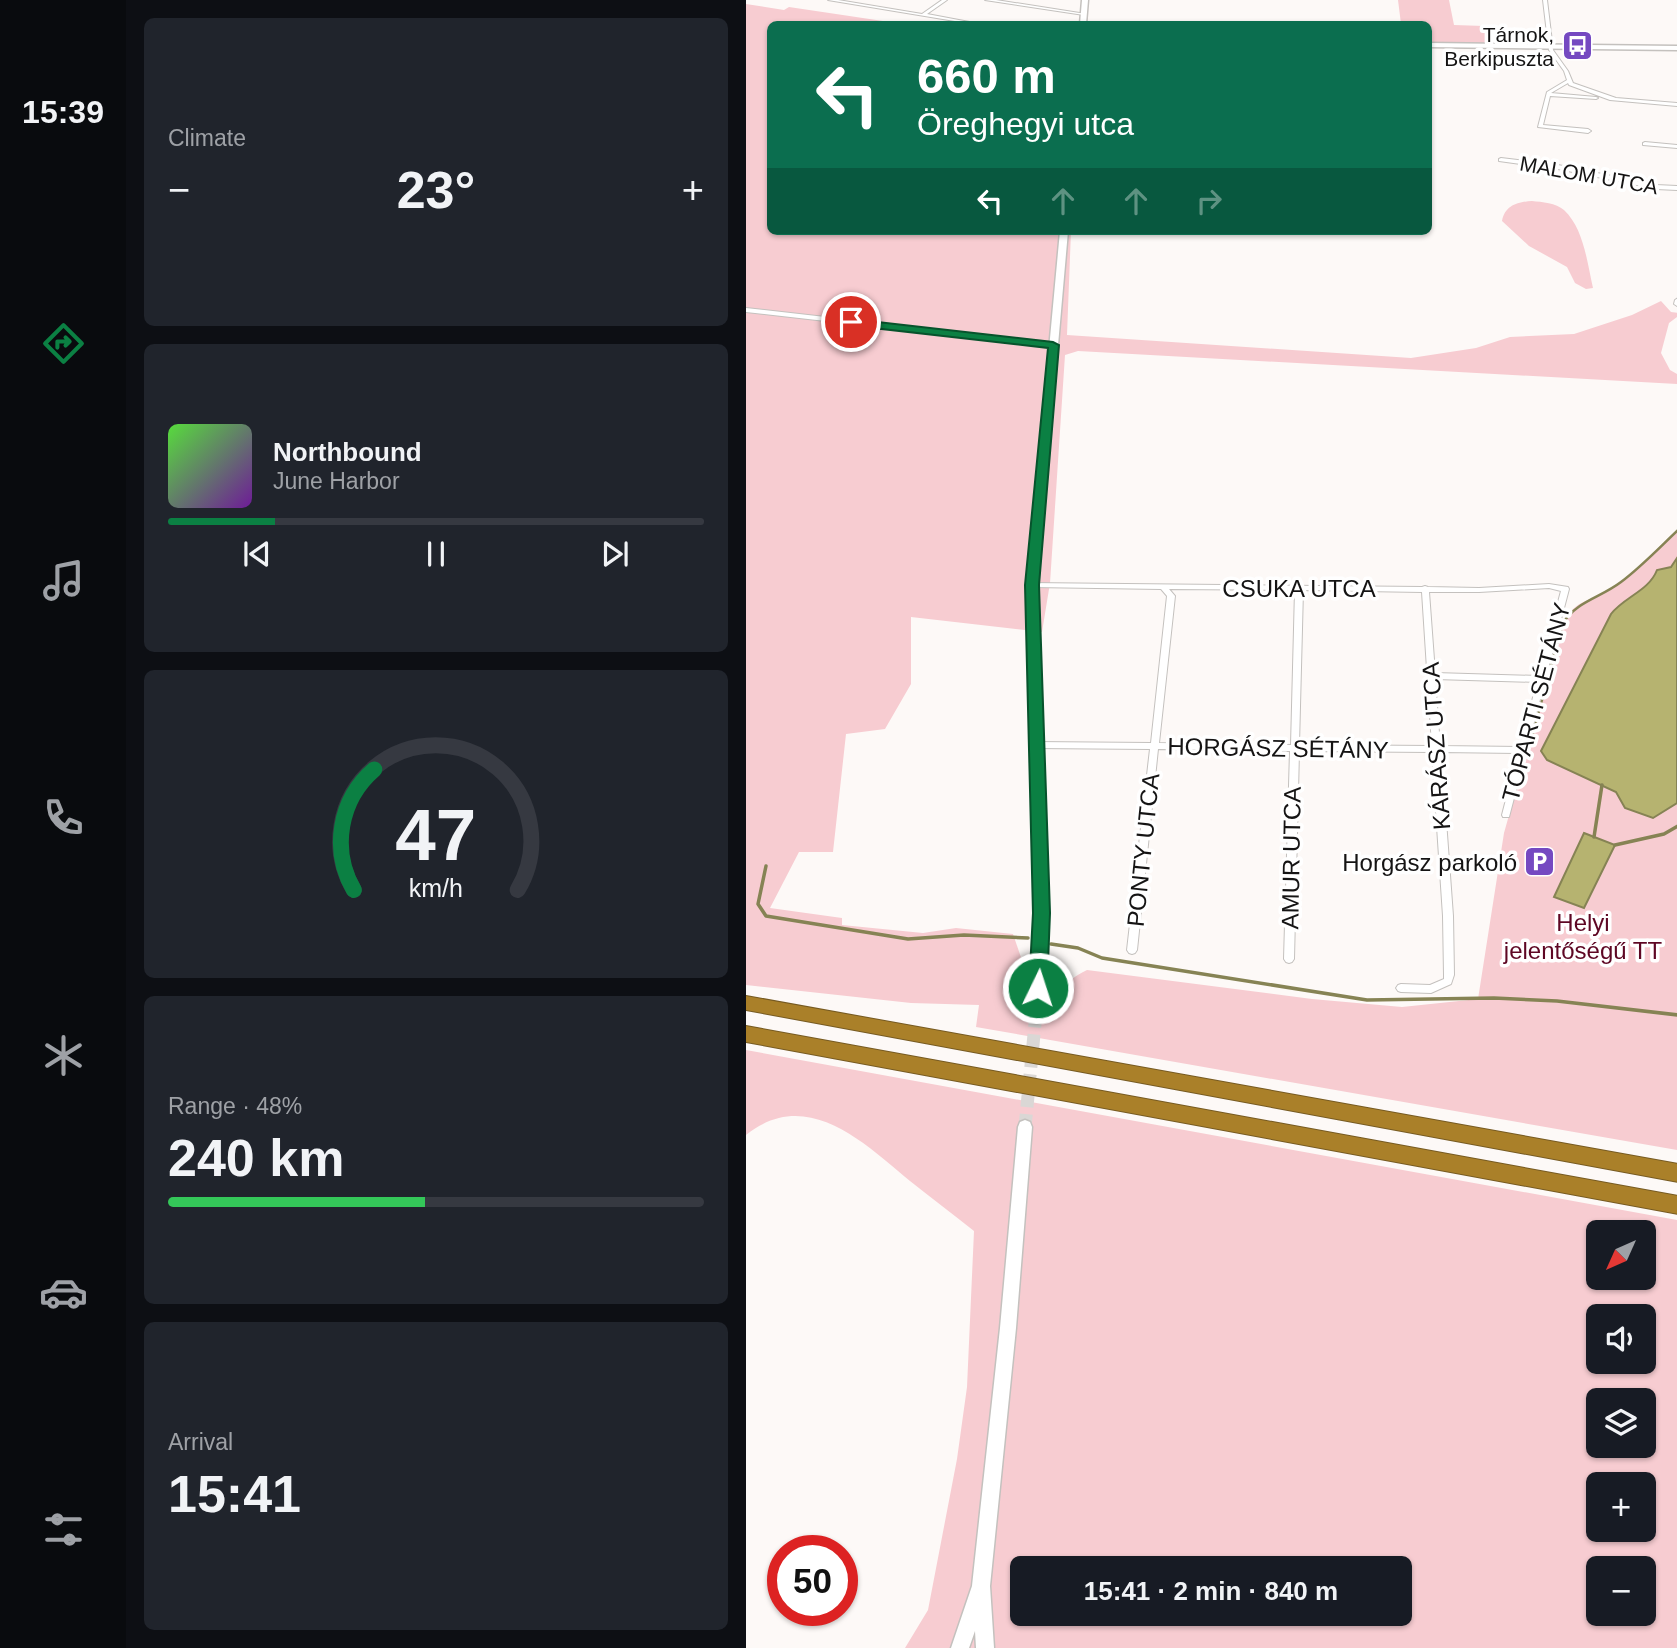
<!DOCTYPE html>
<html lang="en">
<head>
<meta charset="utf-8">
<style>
	:root { --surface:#171b24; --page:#20242c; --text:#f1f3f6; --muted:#9ea1a6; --line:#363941; --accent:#0b8043 }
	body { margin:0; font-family:Helvetica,sans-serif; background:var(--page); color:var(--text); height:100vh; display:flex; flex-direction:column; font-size:26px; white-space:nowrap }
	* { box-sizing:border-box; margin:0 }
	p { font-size:23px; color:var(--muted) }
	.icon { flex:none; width:38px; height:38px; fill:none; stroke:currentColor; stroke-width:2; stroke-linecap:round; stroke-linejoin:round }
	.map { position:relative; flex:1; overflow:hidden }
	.side { display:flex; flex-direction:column; gap:18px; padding:18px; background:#0d0f14; width:620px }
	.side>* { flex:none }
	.guide { position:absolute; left:21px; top:21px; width:665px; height:214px; border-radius:10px; box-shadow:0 2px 5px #0004; background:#0b6e4f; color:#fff; overflow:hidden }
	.needle { width:46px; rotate:225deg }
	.tools { position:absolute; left:840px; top:1220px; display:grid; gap:14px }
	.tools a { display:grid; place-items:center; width:70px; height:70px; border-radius:10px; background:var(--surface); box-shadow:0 2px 5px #0004; font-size:35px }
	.speed { position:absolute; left:21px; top:1535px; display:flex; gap:14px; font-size:35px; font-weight:700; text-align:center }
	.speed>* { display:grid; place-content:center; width:91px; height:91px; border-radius:50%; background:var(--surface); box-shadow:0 2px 5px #0004; line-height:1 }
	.speed .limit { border:10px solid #d22; background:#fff; color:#111 }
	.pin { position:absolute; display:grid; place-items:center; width:60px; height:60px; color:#fff; margin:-30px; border:4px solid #fff; border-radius:50%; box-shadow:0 2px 7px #0007 }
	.me { position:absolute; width:77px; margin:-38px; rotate:4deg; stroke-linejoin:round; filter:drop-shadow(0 0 5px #0008) }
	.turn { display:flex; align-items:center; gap:24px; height:147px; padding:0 35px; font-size:32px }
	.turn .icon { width:91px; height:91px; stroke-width:2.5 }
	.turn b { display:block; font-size:49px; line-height:60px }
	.lanes { display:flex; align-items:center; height:66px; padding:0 35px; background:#0003; justify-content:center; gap:35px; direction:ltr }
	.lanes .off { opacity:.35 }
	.big { font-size:52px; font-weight:800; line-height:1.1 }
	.side .tile { flex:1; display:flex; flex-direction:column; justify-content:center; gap:10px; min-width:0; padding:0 24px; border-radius:10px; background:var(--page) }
	.side .dial { align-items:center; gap:0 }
	.dial svg { height:182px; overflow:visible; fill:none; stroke:var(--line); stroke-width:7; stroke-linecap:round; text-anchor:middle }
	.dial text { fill:var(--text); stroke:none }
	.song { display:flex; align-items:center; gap:21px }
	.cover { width:84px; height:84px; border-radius:10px; background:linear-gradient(135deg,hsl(110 70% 55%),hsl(280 70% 35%)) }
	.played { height:7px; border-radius:4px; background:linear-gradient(90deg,var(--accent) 20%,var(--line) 20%) }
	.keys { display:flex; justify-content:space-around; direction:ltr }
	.heat { display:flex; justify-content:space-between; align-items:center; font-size:38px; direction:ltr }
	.charge { height:10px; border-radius:5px; background:linear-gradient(90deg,#34c759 48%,var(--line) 0) }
	.trip { position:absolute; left:264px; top:1556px; width:402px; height:70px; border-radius:10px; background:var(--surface); box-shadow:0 2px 5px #0004; font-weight:800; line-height:70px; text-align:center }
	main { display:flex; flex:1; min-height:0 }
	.tab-bar { display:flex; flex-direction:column; width:126px; justify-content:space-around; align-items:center; background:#090b0e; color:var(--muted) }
	.tab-bar .icon { width:49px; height:49px }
	.tab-bar .current { color:var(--accent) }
	.tab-bar b { font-size:32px; color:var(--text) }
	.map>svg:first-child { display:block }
	.green { fill:#f7ccd1; fill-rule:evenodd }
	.water { fill:#b6b370; stroke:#868354; stroke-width:2 }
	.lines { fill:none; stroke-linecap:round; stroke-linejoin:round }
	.stream-far1 { stroke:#868354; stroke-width:2.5 }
	.stream { stroke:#868354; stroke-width:3.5 }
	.secondary-tunnel { stroke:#dad7d5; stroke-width:13; stroke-dasharray:13 7; stroke-linecap:butt }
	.minor-casing { stroke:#c4c1be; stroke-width:2 }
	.tertiary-casing { stroke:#c4c1be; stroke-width:3 }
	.secondary-casing { stroke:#c4c1be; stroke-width:3 }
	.motorway-casing { stroke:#765a22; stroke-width:2 }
	.minor { fill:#fff; fill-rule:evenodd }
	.tertiary { fill:#fff; fill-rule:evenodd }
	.secondary { fill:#fff; fill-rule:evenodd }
	.motorway { fill:#aa8029; fill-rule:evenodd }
	.route { fill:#0b8043; stroke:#07532c; stroke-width:2 }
	.labels { text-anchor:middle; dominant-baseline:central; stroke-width:7; stroke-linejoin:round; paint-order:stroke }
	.far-poi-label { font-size:21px; fill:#151414; stroke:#fff; text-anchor:end }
	.far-street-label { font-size:21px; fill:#151414; stroke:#fff }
	.street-label { font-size:24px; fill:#151414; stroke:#fff }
	.poi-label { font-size:24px; fill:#151414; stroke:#fff; text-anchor:end }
	.park-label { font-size:24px; fill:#5e0724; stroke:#fff }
</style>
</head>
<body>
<main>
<nav class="tab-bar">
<b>15:39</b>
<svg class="icon current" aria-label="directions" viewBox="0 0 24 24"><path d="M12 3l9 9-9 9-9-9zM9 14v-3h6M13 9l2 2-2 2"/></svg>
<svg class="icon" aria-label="music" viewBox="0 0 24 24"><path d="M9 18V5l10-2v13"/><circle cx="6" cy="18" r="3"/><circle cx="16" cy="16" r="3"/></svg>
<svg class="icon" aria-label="phone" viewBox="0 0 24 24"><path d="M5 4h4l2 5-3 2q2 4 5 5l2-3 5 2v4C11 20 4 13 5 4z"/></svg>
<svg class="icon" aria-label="climate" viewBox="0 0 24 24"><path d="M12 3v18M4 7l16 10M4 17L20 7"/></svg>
<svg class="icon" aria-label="car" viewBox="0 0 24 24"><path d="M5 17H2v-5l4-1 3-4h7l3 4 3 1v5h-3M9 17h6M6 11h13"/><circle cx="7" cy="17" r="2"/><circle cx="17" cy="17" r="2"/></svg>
<svg class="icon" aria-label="filters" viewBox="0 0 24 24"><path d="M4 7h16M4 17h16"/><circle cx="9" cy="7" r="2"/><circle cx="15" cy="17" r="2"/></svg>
</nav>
<section class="side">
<div class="tile"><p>Climate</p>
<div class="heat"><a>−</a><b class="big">23°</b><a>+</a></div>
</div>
<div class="tile">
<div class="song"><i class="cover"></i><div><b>Northbound</b><p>June Harbor</p></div></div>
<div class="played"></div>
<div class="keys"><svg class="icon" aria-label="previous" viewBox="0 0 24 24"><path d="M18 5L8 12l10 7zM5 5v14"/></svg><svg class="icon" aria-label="pause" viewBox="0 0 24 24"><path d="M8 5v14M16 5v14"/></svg><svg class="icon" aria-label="next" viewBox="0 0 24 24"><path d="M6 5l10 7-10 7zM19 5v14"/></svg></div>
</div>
<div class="tile dial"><svg viewBox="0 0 100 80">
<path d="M14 69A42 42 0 1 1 86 69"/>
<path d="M14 69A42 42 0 0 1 23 16" stroke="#0b8043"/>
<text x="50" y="56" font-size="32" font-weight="700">47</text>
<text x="50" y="72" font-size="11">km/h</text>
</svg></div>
<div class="tile"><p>Range · 48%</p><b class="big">240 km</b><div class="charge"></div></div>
<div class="tile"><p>Arrival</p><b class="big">15:41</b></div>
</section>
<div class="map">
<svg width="932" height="1648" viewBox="0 0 932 1648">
	<rect width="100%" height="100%" fill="#fdf9f7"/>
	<path class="green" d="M652 0H703L708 25 738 26 744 44 683 42 682 24H655Z
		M0 4 38 10 43 7 157 24H24V231H325L321 335 665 358 730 348 764 337 828 334 886 315 915 301 925 312 932 313 931 317 923 323 915 353 924 370 931 374V384L332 351 319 355 304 583 296 632 165 617V684L139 729 100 734 87 852H53L24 908 96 918V925L177 933 210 928 267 934 282 978 276 1014 300 1019C312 995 316 982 341 970L566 999 656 1007 732 999 758 833 817 623C831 597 844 603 865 589 889 573 910 549 931 530V1150L230 1027 233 1005 165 1003 0 985Z
		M786 201C796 202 810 203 818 210 838 229 841 262 847 288L840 289 829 283 821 267 783 246 756 221C759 205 772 202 786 201Z
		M0 1050 931 1220V1648H159L182 1610 211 1459 221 1387 228 1231C207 1214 185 1198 164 1181 118 1143 61 1086 0 1135ZM852 1232H898V1278H852ZM852 1316H898V1362H852ZM852 1400H898V1446H852ZM852 1484H898V1530H852ZM276 1568H654V1614H276ZM852 1568H898V1614H852Z"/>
	<path class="water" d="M931 558V803L907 818 879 808 870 792 801 760 795 751 865 614C878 597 903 591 911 570L925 567Z
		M838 833 869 845 838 908 808 897Z"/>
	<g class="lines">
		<path class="stream-far1" d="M784 744 817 623C831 601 854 598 875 582 895 567 913 548 932 530"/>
		<path class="stream" d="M848 837 856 785
			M869 845 918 834 932 826
			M20 866 12 904 20 916 162 939 218 935 282 938
			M305 944 332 948 356 958 621 1000 748 998 811 1001 932 1015"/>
		<path class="secondary-tunnel" d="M279 1127 290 1014"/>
		<defs>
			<path id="minor" d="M82 0H92L176 14 196 0H201L181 14 234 24H227Z
				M239 0H250L340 14 338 15Z
				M797 0H801L807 50 822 71 827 83 870 98 932 103V106L864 100 823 85 822 83 805 93 850 97 852 98 850 99 804 96 797 125 842 129 845 131 842 133 792 127 801 92 821 80 818 71 803 50Z
				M899 142 932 145V148L897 145V143Z
				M755 158 812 165 910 185 932 186V190L910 189 812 169 753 161V159Z
				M932 298V306H931L928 304 929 300Z
				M0 308 307 343 310 345 307 347 0 312Z
				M283 583 676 587 679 586 682 587 733 588 803 584 822 587 823 589 763 817H757L756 815 772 753 695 752 707 916 708 975 705 984 685 993 655 992 652 991 650 988 652 985 655 984 684 985 698 979V975L697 916 686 752 553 751 548 959 546 962 543 963 540 962 538 959 544 751 412 749 391 950 389 953 386 954 383 953 381 950 404 749 289 748 285 745 289 742 405 743 421 596 415 589 286 587H283ZM803 588 815 591 792 676 689 673 683 592H733ZM423 589 549 590 545 745 413 743 429 596ZM557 590 676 592 686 746 553 745ZM689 679 791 682 774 747 694 746Z"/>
			<path id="tertiary" d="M682 43 932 46V50L682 47Z"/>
			<path id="secondary" d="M336 0H342L340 24H334Z
				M314 231H322L291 585 302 913 297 1014 295 1018 290 1020 285 1018 283 1014 290 913 281 585Z
				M279 1120 284 1122 286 1127 270 1328 244 1586 248 1648H230L229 1631 223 1648H205L226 1586 254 1328 272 1127 274 1122Z"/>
			<path id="motorway" d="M0 996 932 1164V1182L0 1010Z
				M0 1026 932 1196V1214L0 1042Z"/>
		</defs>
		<use href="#minor" class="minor-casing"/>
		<use href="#tertiary" class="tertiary-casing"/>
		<use href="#secondary" class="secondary-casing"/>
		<use href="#motorway" class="motorway-casing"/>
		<use href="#minor" class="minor"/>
		<use href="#tertiary" class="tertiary"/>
		<use href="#secondary" class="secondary"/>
		<use href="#motorway" class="motorway"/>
	</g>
	<path class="route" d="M105 319 307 342 313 345 293 585 304 913 301 988 298 993 292 995 286 993 283 988 287 913 279 585 302 348 101 325V320Z"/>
	<defs>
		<symbol id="bus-square" viewBox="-11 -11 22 22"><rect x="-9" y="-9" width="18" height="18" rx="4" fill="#7549c1" stroke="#fff"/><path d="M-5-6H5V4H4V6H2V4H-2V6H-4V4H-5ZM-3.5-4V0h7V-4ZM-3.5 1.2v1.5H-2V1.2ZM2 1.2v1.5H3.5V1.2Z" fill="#fff"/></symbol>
		<symbol id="parking-square" viewBox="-11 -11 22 22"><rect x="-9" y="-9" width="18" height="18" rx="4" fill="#7549c1" stroke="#fff"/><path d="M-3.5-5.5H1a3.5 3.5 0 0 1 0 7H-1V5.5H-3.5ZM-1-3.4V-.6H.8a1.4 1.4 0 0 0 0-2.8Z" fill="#fff"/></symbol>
	</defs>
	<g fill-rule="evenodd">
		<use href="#bus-square" x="814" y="28" width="35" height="35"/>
		<use href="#parking-square" x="776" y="844" width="35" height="35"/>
	</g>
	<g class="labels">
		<g class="far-poi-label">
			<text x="808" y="34">Tárnok,<tspan x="808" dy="24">Berkipuszta</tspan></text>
		</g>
		<g class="far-street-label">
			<text transform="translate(843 175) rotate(10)">MALOM UTCA</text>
		</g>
		<g class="street-label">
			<text x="553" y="588">CSUKA UTCA</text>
			<text transform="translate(790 702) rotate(-75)">TÓPARTI SÉTÁNY</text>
			<text transform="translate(690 746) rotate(-94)">KÁRÁSZ UTCA</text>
			<text transform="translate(532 748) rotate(1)">HORGÁSZ SÉTÁNY</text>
			<text transform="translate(397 850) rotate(-84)">PONTY UTCA</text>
			<text transform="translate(545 858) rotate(-89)">AMUR UTCA</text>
		</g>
		<g class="poi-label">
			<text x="771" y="862">Horgász parkoló</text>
		</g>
		<g class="park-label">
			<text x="837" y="922">Helyi<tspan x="837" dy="28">jelentőségű TT</tspan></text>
		</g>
	</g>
</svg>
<div class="tools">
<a><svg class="needle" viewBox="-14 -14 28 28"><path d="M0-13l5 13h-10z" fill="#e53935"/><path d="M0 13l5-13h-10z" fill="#9ea1a6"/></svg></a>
<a><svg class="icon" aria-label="sound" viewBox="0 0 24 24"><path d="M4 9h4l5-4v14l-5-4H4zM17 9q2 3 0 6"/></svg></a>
<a><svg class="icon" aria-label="layers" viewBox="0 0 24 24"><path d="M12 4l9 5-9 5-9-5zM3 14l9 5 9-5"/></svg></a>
<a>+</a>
<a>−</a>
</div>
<div class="speed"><div class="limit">50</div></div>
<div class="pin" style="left:105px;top:322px;background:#d93025"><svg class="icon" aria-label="arrive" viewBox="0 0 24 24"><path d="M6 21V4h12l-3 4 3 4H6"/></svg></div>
<svg class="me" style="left:292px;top:988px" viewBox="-20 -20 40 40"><circle r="17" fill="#0b8043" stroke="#fff" stroke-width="3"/><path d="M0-11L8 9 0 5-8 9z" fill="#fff"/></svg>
<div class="trip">15:41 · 2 min · 840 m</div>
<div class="guide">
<div class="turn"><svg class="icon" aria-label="left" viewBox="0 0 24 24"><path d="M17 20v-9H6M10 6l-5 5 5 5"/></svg><div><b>660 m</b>Öreghegyi utca</div></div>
<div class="lanes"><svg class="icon" aria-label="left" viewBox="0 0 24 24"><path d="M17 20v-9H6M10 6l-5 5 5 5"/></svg><svg class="icon off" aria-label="ahead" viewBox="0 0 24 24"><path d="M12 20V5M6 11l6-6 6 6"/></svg><svg class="icon off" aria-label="ahead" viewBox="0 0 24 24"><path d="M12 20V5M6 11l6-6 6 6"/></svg><svg class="icon off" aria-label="right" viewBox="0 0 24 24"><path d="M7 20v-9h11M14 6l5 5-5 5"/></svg></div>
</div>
</div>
</main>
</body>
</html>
